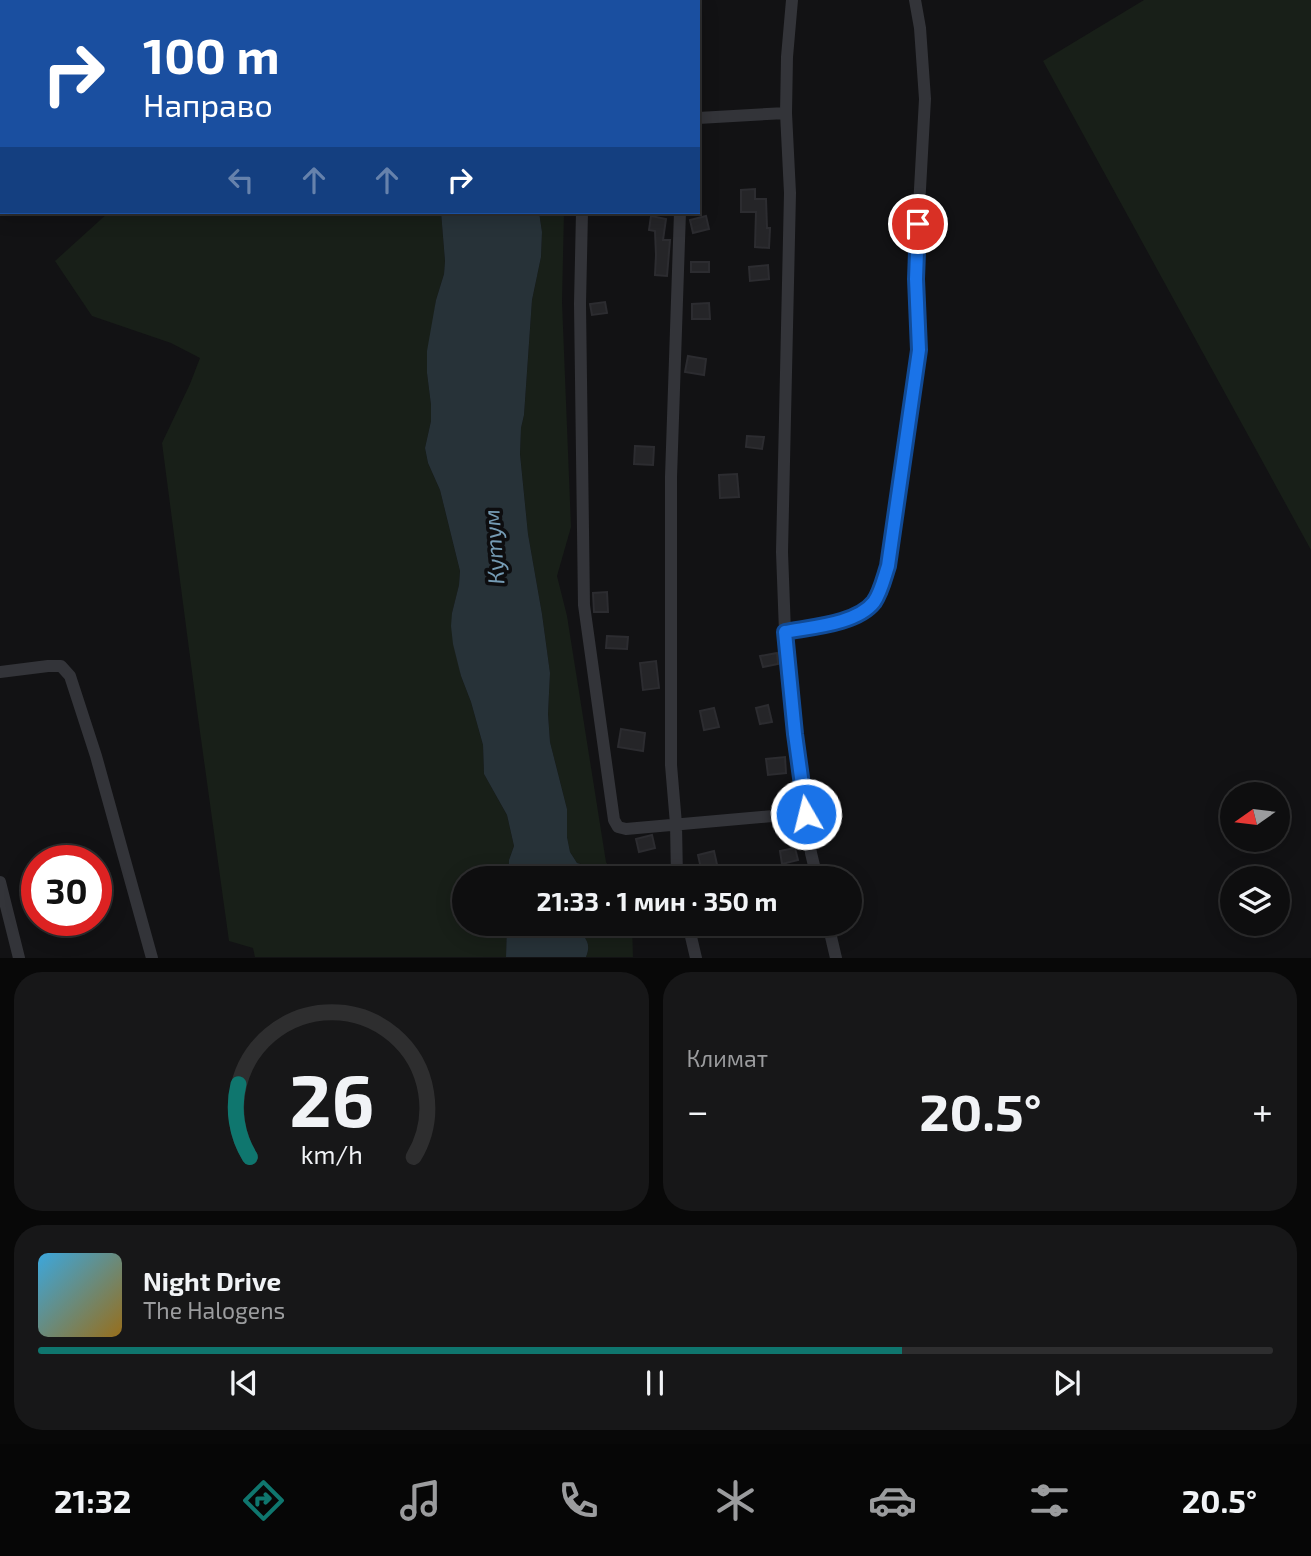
<!DOCTYPE html>
<html lang="ru">
<head>
<meta charset="utf-8">
<style>
	:root { --surface:#0e0e0f; --page:#171718; --text:#f1f3f6; --muted:#9b9c9e; --line:#2e2e2f; --accent:#0f766e }
	body { margin:0; font-family:"Exo 2",sans-serif; background:var(--page); color:var(--text); height:100vh; display:flex; flex-direction:column; font-size:26px; white-space:nowrap }
	* { box-sizing:border-box; margin:0 }
	p { font-size:23px; color:var(--muted) }
	.icon { flex:none; width:38px; height:38px; fill:none; stroke:currentColor; stroke-width:2; stroke-linecap:round; stroke-linejoin:round }
	.map { position:relative; height:958px; overflow:hidden }
	.sheet { display:flex; flex-direction:column; gap:14px; padding:14px; background:#080808; flex:1 }
	.sheet>* { flex:none }
	.top-card { position:absolute; left:0px; top:0px; width:700px; height:214px; box-shadow:0 4px 18px #0003,0 0 0 2px var(--line); background:#1a4fa0; color:#fff; overflow:hidden }
	.needle { width:46px; rotate:256deg }
	.controls { position:absolute; left:1220px; top:782px; display:grid; gap:14px }
	.controls a { display:grid; place-items:center; width:70px; height:70px; border-radius:50%; background:var(--surface); box-shadow:0 4px 18px #0003,0 0 0 2px var(--line); font-size:35px }
	.speed { position:absolute; left:21px; top:845px; display:flex; gap:14px; font-size:35px; font-weight:700; text-align:center }
	.speed>* { display:grid; place-content:center; width:91px; height:91px; border-radius:50%; background:var(--surface); box-shadow:0 4px 18px #0003,0 0 0 2px var(--line); line-height:1 }
	.speed .limit { border:10px solid #d22; background:#fff; color:#111 }
	.pin { position:absolute; display:grid; place-items:center; width:60px; height:60px; color:#fff; margin:-30px; border:4px solid #fff; border-radius:50%; box-shadow:0 2px 7px #0007 }
	.me { position:absolute; width:77px; margin:-38px; rotate:352deg; stroke-linejoin:round; filter:drop-shadow(0 0 5px #0008) }
	.turn { display:flex; align-items:center; gap:24px; height:147px; padding:0 28px; font-size:32px }
	.turn .icon { width:91px; height:91px; stroke-width:2.5 }
	.turn b { display:block; font-size:49px; line-height:60px }
	.lanes { display:flex; align-items:center; height:66px; padding:0 28px; background:#0003; justify-content:center; gap:35px; direction:ltr }
	.lanes .off { opacity:.35 }
	.big { font-size:52px; font-weight:700; line-height:1.1 }
	.sheet .tile { flex:1; display:flex; flex-direction:column; justify-content:center; gap:10px; min-width:0; padding:0 24px; border-radius:28px; background:var(--page) }
	.sheet .dial { align-items:center; gap:0 }
	.dial svg { height:182px; overflow:visible; fill:none; stroke:var(--line); stroke-width:7; stroke-linecap:round; text-anchor:middle }
	.dial text { fill:var(--text); stroke:none }
	.song { display:flex; align-items:center; gap:21px }
	.cover { width:84px; height:84px; border-radius:10px; background:linear-gradient(135deg,hsl(200 70% 55%),hsl(40 70% 35%)) }
	.played { height:7px; border-radius:4px; background:linear-gradient(90deg,var(--accent) 70%,var(--line) 70%) }
	.keys { display:flex; justify-content:space-around; direction:ltr }
	.heat { display:flex; justify-content:space-between; align-items:center; font-size:38px; direction:ltr }
	.sheet .tiles { flex:1; display:grid; gap:14px; grid-template-columns:1fr 1fr }
	.tile:last-child { grid-column:span 2 }
	.trip { position:absolute; left:452px; top:866px; width:410px; height:70px; border-radius:35px; background:var(--surface); box-shadow:0 4px 18px #0003,0 0 0 2px var(--line); font-weight:700; line-height:70px; text-align:center }
	.dock { display:flex; height:112px; justify-content:space-around; align-items:center; background:#060606; color:var(--muted) }
	.dock .icon { width:49px; height:49px }
	.dock .active { color:var(--accent) }
	.dock b { font-size:32px; color:var(--text) }
	.map>svg:first-child { display:block }
	.green { fill:#181f18 }
	.water { fill:#273238 }
	.building { fill:#252528; stroke:#2c2c30; stroke-width:2 }
	.lines { fill:none; stroke-linecap:round; stroke-linejoin:round }
	.minor { stroke:#333439; stroke-width:12 }
	.route-casing { stroke:#114b97; stroke-width:18 }
	.route { stroke:#1a73e8; stroke-width:12 }
	.labels { text-anchor:middle; dominant-baseline:central; stroke-width:7; stroke-linejoin:round; paint-order:stroke }
	.water-label { font-size:23px; font-style:italic; fill:#759bb4; stroke:#0d0d0f }
</style>
</head>
<body>
<div class="map">
<svg width="1311" height="958" viewBox="0 0 1311 958">
	<rect width="100%" height="100%" fill="#121214"/>
	<path class="green" d="M230 0H470V2H229Z
		M1144 0H1311V550L1043 61Z
		M109 212H441L445 261 444 274 436 300 427 373 431 405V421L425 448 428 463 440 490 460 571 459 585 452 613 461 676 471 702 483 745 484 774 507 815 514 846 509 860 508 878H464V924H507L506 957H255L253 948 229 941 197 710 162 443 190 384 200 358 171 343 92 316 55 261Z
		M539 212H564L562 302 571 527 557 576 567 616 606 862 615 878H591V867L577 863 570 852 567 837V809L550 742 548 714 550 673 542 614 528 534 520 454 521 428 524 415 532 300 541 257 542 232Z
		M575 924H632L633 957H586C593 940 582 937 575 924Z"/>
	<path class="water" d="M441 212H539L542 232 541 257 532 300 524 415 521 428 520 454 528 534 542 614 550 673 548 714 550 742 567 809V837L570 852 577 863 591 867V878H508L509 860 514 846 507 815 484 774 483 745 471 702 461 676 453 644 451 626 452 613 459 585 460 571 440 490 428 463 425 448 431 421V405L427 373V351L436 300 444 274 445 261Z
		M507 924H575C582 937 593 940 586 957H506Z"/>
	<path class="building" d="M755 189V199H766L767 228H770L769 248 755 247 756 212H741V190Z
		M651 216 666 219 663 240H670L667 276 655 275 656 255 655 231 649 230Z
		M706 216 709 229 693 233 690 220Z
		M691 262H709V272H691Z
		M768 265 769 279 750 281 749 267Z
		M605 302 607 313 592 315 590 304Z
		M709 303 710 319H692V304Z
		M688 356 706 359 704 375 685 372Z
		M747 436 764 437 762 449 746 447Z
		M635 446 654 447 653 465 634 464Z
		M737 474 739 497 720 498 719 475Z
		M607 592 608 612H594L593 593Z
		M607 636 628 637 627 649 606 648Z
		M777 653 778 664 763 667 760 656Z
		M656 661 659 688 643 690 640 663Z
		M768 705 772 722 760 724 756 708Z
		M714 708 719 727 704 730 700 711Z
		M621 729 645 733 643 751 618 747Z
		M785 757 786 773 768 775 766 759Z
		M652 835 655 848 639 852 636 839Z
		M795 848 798 860 782 864 780 851Z
		M714 851 718 869 702 873 698 855Z"/>
	<g class="lines">
		<path class="minor" d="M792 0 787 57 786 113 790 193 782 552 785 632 795 734 811 853 817 878
			M612 2 613 0
			M698 118 786 113
			M582 212 580 304 584 605 614 820 618 827 626 829 806 813
			M785 632C811 627 857 624 874 602 881 592 884 578 888 566L919 350 916 261 925 99 920 28 915 0
			M0 672 48 666H61L70 676 96 756 152 958
			M677 878 676 824 671 765V477L680 212
			M0 882 19 958
			M688 924 696 958
			M828 924 836 958"/>
	</g>
	<g class="lines">
		<defs>
			<path id="route" d="M806 814 795 734 785 632C811 627 857 624 874 602 881 592 884 578 888 566L919 350 916 279 918 224"/>
		</defs>
		<use href="#route" class="route-casing"/>
		<use href="#route" class="route"/>
	</g>
	<g class="labels">
		<g class="water-label">
			<text transform="translate(493 547) rotate(-94)">Кутум</text>
		</g>
	</g>
</svg>
<div class="controls">
<a><svg class="needle" viewBox="-14 -14 28 28"><path d="M0-13l5 13h-10z" fill="#e53935"/><path d="M0 13l5-13h-10z" fill="#9b9c9e"/></svg></a>
<a><svg class="icon" aria-label="layers" viewBox="0 0 24 24"><path d="M12 4l9 5-9 5-9-5zM3 14l9 5 9-5"/></svg></a>
</div>
<div class="speed"><div class="limit">30</div></div>
<div class="pin" style="left:918px;top:224px;background:#d93025"><svg class="icon" aria-label="arrive" viewBox="0 0 24 24"><path d="M6 21V4h12l-3 4 3 4H6"/></svg></div>
<svg class="me" style="left:806px;top:814px" viewBox="-20 -20 40 40"><circle r="17" fill="#1a73e8" stroke="#fff" stroke-width="3"/><path d="M0-11L8 9 0 5-8 9z" fill="#fff"/></svg>
<div class="trip">21:33 · 1 мин · 350 m</div>
<div class="top-card">
<div class="turn"><svg class="icon" aria-label="right" viewBox="0 0 24 24"><path d="M7 20v-9h11M14 6l5 5-5 5"/></svg><div><b>100 m</b>Направо</div></div>
<div class="lanes"><svg class="icon off" aria-label="left" viewBox="0 0 24 24"><path d="M17 20v-9H6M10 6l-5 5 5 5"/></svg><svg class="icon off" aria-label="ahead" viewBox="0 0 24 24"><path d="M12 20V5M6 11l6-6 6 6"/></svg><svg class="icon off" aria-label="ahead" viewBox="0 0 24 24"><path d="M12 20V5M6 11l6-6 6 6"/></svg><svg class="icon" aria-label="right" viewBox="0 0 24 24"><path d="M7 20v-9h11M14 6l5 5-5 5"/></svg></div>
</div>
</div>
<section class="sheet">
<div class="tiles">
<div class="tile dial"><svg viewBox="0 0 100 80">
<path d="M14 69A42 42 0 1 1 86 69"/>
<path d="M14 69A42 42 0 0 1 9 37" stroke="#0f766e"/>
<text x="50" y="56" font-size="32" font-weight="700">26</text>
<text x="50" y="72" font-size="11">km/h</text>
</svg></div>
<div class="tile"><p>Климат</p>
<div class="heat"><a>−</a><b class="big">20.5°</b><a>+</a></div>
</div>
<div class="tile">
<div class="song"><i class="cover"></i><div><b>Night Drive</b><p>The Halogens</p></div></div>
<div class="played"></div>
<div class="keys"><svg class="icon" aria-label="previous" viewBox="0 0 24 24"><path d="M18 5L8 12l10 7zM5 5v14"/></svg><svg class="icon" aria-label="pause" viewBox="0 0 24 24"><path d="M8 5v14M16 5v14"/></svg><svg class="icon" aria-label="next" viewBox="0 0 24 24"><path d="M6 5l10 7-10 7zM19 5v14"/></svg></div>
</div>
</div>
</section>
<nav class="dock">
<b>21:32</b>
<svg class="icon active" aria-label="directions" viewBox="0 0 24 24"><path d="M12 3l9 9-9 9-9-9zM9 14v-3h6M13 9l2 2-2 2"/></svg>
<svg class="icon" aria-label="music" viewBox="0 0 24 24"><path d="M9 18V5l10-2v13"/><circle cx="6" cy="18" r="3"/><circle cx="16" cy="16" r="3"/></svg>
<svg class="icon" aria-label="phone" viewBox="0 0 24 24"><path d="M5 4h4l2 5-3 2q2 4 5 5l2-3 5 2v4C11 20 4 13 5 4z"/></svg>
<svg class="icon" aria-label="climate" viewBox="0 0 24 24"><path d="M12 3v18M4 7l16 10M4 17L20 7"/></svg>
<svg class="icon" aria-label="car" viewBox="0 0 24 24"><path d="M5 17H2v-5l4-1 3-4h7l3 4 3 1v5h-3M9 17h6M6 11h13"/><circle cx="7" cy="17" r="2"/><circle cx="17" cy="17" r="2"/></svg>
<svg class="icon" aria-label="filters" viewBox="0 0 24 24"><path d="M4 7h16M4 17h16"/><circle cx="9" cy="7" r="2"/><circle cx="15" cy="17" r="2"/></svg>
<b>20.5°</b>
</nav>
</body>
</html>
